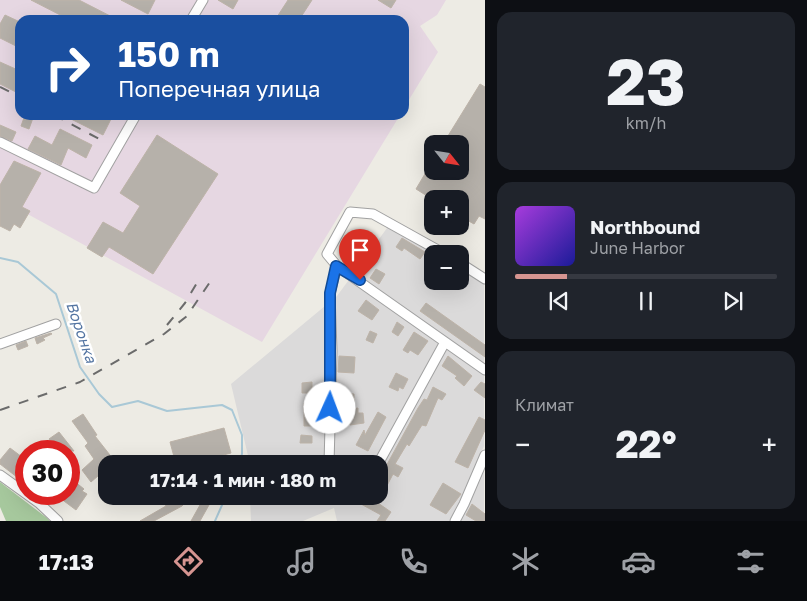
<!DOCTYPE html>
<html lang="ru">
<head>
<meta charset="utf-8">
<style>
	:root { --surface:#171b24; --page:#20242c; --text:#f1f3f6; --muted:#9ea1a6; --line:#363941; --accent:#d69591 }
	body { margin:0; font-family:"Golos Text",sans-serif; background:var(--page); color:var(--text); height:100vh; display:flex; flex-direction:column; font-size:19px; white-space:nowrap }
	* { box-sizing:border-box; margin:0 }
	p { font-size:16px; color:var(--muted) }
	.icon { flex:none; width:28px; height:28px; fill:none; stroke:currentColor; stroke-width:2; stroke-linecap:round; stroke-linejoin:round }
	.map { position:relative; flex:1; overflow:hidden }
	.side { display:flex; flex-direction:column; gap:12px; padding:12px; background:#0d0f14; width:322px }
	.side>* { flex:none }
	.banner { position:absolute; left:15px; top:15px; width:394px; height:105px; border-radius:15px; box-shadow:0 5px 20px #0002; background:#1a4fa0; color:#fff; overflow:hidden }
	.needle { width:32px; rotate:120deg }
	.buttons { position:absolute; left:424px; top:135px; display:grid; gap:10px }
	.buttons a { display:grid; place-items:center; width:45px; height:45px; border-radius:10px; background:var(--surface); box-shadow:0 5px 20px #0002; font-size:25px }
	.speed { position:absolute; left:15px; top:440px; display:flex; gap:10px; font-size:25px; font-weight:700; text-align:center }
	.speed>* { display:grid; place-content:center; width:65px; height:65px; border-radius:50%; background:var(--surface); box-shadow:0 5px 20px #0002; line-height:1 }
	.speed .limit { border:8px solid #d22; background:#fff; color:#111 }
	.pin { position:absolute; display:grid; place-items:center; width:42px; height:42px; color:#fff; margin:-51px -21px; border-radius:50% 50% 50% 0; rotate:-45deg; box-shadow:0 0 5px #0007 }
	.pin .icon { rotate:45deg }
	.me { position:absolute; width:55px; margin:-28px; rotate:2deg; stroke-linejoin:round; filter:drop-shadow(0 0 4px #0008) }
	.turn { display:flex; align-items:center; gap:18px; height:105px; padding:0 20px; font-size:22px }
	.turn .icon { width:65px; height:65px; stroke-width:2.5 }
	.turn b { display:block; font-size:35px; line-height:42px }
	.big { font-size:38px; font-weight:700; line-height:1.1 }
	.side .widget { flex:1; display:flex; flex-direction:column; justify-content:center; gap:8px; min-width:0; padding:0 18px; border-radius:15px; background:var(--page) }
	.side .dial { align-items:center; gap:0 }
	.dial b { font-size:65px; line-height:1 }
	.song { display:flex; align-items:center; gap:15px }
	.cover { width:60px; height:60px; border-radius:8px; background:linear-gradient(135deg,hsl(280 70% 55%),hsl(240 70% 35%)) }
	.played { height:5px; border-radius:2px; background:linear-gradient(90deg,var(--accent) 20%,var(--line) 20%) }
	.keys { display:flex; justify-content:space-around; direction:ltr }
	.heat { display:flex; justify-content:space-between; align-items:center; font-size:28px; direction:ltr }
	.trip { position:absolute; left:98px; top:455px; width:290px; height:50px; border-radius:15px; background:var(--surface); box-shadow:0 5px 20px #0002; font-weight:700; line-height:50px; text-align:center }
	.tab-bar { display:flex; height:80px; justify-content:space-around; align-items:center; background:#090b0e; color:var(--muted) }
	.tab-bar .icon { width:35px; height:35px }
	.tab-bar .active { color:var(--accent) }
	.tab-bar b { font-size:22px; color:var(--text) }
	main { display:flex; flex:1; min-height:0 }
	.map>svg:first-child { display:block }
	.residential { fill:#dbdada }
	.industrial { fill:#e6d7e2 }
	.forest { fill:#a6c89d }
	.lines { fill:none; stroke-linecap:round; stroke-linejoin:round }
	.stream { stroke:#a9c8d6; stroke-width:2 }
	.building { fill:#b6b1aa; stroke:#bdb3a8 }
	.minor-casing { stroke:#a1a1a1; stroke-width:11 }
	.minor { stroke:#fff; stroke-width:9 }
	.rail { stroke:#6b6b6b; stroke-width:2; stroke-dasharray:10 10; stroke-linecap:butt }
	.route-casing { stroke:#114b97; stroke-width:12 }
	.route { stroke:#1a73e8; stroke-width:9 }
	.labels { text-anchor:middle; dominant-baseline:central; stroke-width:5; stroke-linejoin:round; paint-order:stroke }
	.water-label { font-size:15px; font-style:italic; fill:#5475a2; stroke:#fff }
</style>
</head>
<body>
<main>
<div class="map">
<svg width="485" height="521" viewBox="0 0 485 521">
	<rect width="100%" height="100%" fill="#edebe4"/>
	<path class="residential" d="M393 220 450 254H432V281H460V260L484 274V446L461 499 449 521H337L334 508 303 521H251L250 496H379V464H250L231 384 337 296Z
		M484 467V521H457Z"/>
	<path class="industrial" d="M0 0H446L437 15 420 26 438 52 404 108V20H20V115H400L262 342 0 199Z"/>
	<path class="forest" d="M0 482 47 518 50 521H6L0 507Z"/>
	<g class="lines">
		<path class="stream" d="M0 258 18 262 56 294 80 367 99 394 112 407 138 401 167 411 222 405 232 410 242 435V454L238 464
			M215 521 226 496"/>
	</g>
	<path class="building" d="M31 0H79L118 20H70Z
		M121 0H155L148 14Z
		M218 0H238L233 9Z
		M288 0H312L299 20H275Z
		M378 0H396L391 8Z
		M5 15 20 22V48L0 38V24Z
		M0 62 20 71V94L0 84Z
		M480 84 485 87V219L479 216 474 224 460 216V199H432L416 189 432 162V171H460V144H443Z
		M25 115H34L29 129 21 126Z
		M63 115H107L112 117 103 135Z
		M0 125 16 132 12 141 0 136Z
		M60 129 92 145 86 158 68 148 61 165 28 149 35 136 52 145Z
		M157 135 218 174 153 274 109 247 102 257 87 248 103 222 123 233 140 206 120 193Z
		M14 161 41 173 22 207 30 211 20 228 14 224 10 231 0 226V185Z
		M402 238 425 252 420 259 404 248 402 251 396 247Z
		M354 245 372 255 365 266 357 261 359 258 350 252Z
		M376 269 385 274 379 284 370 278Z
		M366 300 379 310 372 320 358 311Z
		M426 303 485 345V357L420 311Z
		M397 322 404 327 398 336 392 332Z
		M370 331 377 334 373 343 366 340Z
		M414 332 428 341 418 355 410 350 408 353 403 350Z
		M51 333 52 334 43 338 45 340 37 344 35 338Z
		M26 341 28 346 18 350 16 345Z
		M339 356 355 357 354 373 338 372Z
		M448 356 472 376 464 386 455 378 457 376 442 366Z
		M396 373 408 379 403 389 399 387 398 391 389 387Z
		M312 382V393H302V383Z
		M481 382 485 384V398L474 390Z
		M433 387 446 394 442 400 438 398 426 426 422 425 409 446 407 444 395 464 403 468 398 477 393 474 378 503 391 512 385 521H377L381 515 361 504 365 496H379V479L418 408 424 399 427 400Z
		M342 393 354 394V405L341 404Z
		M304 403H313L312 426H304Z
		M358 408V413H363L364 423 350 425 349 415 352 414V409Z
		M378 412 386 417 368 451 356 445 364 430 365 435Z
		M83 414 97 435 95 436 117 464H106V469L91 482 82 470 94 459 85 446 88 443 72 421Z
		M479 417 485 420V430L468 468 455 462Z
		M224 428 231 453 189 464H176L170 442Z
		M59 432 74 451H58L49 439Z
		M301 435 312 436V443H300Z
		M10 448 26 460V484L0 464V460Z
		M69 477 84 489 82 491 87 494 76 510 56 495 51 502 39 494H69Z
		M443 483 461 494 446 514 430 505Z
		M160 496H191L182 506 154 521H140L166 506Z
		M205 496H214L200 521H191Z
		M472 504 485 514V521H476L466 515Z"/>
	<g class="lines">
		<defs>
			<path id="minor" d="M191 20 203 0
				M0 142 94 188 136 115
				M445 254 373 214 350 212 327 254 337 266 485 370
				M460 263 485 279
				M0 344 56 324
				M329 464 332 351 330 293 337 266
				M378 464 445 342
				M0 475 39 503 58 521
				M455 521 464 504 485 455"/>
		</defs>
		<use href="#minor" class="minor-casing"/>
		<use href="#minor" class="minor"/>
		<path class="rail" d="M0 87 20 97
			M54 115 103 141
			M167 325 185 303 201 276
			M0 410 80 382 164 334 187 316 212 279"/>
	</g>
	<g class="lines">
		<defs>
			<path id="route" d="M330 408V293L336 266 360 280"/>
		</defs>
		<use href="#route" class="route-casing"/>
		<use href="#route" class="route"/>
	</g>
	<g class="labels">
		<g class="water-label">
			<text transform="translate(82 332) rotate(71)">Воронка</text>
		</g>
	</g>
</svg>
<div class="buttons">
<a><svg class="needle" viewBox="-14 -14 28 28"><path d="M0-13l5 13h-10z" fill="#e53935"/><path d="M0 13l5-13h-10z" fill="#9ea1a6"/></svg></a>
<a>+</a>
<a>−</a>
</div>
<div class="speed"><div class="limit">30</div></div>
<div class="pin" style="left:360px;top:280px;background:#d93025"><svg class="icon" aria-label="arrive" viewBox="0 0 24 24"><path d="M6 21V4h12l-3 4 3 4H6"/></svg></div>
<svg class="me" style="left:330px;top:408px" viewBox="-20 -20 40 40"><circle r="19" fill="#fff"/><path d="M0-13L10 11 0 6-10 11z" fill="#1a73e8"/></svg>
<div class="trip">17:14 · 1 мин · 180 m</div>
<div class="banner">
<div class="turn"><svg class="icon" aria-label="right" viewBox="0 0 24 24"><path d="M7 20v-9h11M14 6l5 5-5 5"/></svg><div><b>150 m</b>Поперечная улица</div></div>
</div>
</div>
<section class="side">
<div class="widget dial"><b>23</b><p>km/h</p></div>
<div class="widget">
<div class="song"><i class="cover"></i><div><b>Northbound</b><p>June Harbor</p></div></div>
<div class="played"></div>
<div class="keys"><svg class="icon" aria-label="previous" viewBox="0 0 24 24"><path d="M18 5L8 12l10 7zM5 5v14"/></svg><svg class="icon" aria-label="pause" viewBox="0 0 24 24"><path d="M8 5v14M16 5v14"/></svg><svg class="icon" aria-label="next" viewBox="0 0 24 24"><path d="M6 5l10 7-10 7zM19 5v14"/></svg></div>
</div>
<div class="widget"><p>Климат</p>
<div class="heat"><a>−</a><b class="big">22°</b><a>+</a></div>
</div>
</section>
</main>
<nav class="tab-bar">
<b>17:13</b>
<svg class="icon active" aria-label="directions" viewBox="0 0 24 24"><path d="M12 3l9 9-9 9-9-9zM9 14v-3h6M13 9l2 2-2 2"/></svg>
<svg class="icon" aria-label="music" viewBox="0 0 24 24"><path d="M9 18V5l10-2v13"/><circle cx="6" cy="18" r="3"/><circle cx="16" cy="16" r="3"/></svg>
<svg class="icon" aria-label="phone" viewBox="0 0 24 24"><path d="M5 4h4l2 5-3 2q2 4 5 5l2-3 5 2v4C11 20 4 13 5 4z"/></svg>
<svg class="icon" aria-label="climate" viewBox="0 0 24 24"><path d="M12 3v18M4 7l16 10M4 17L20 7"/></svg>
<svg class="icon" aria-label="car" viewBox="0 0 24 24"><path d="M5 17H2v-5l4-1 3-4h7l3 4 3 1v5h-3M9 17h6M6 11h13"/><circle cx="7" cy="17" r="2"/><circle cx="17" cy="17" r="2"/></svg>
<svg class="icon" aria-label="filters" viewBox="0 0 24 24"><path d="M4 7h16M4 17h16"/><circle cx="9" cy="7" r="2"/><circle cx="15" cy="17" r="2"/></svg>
</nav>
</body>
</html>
